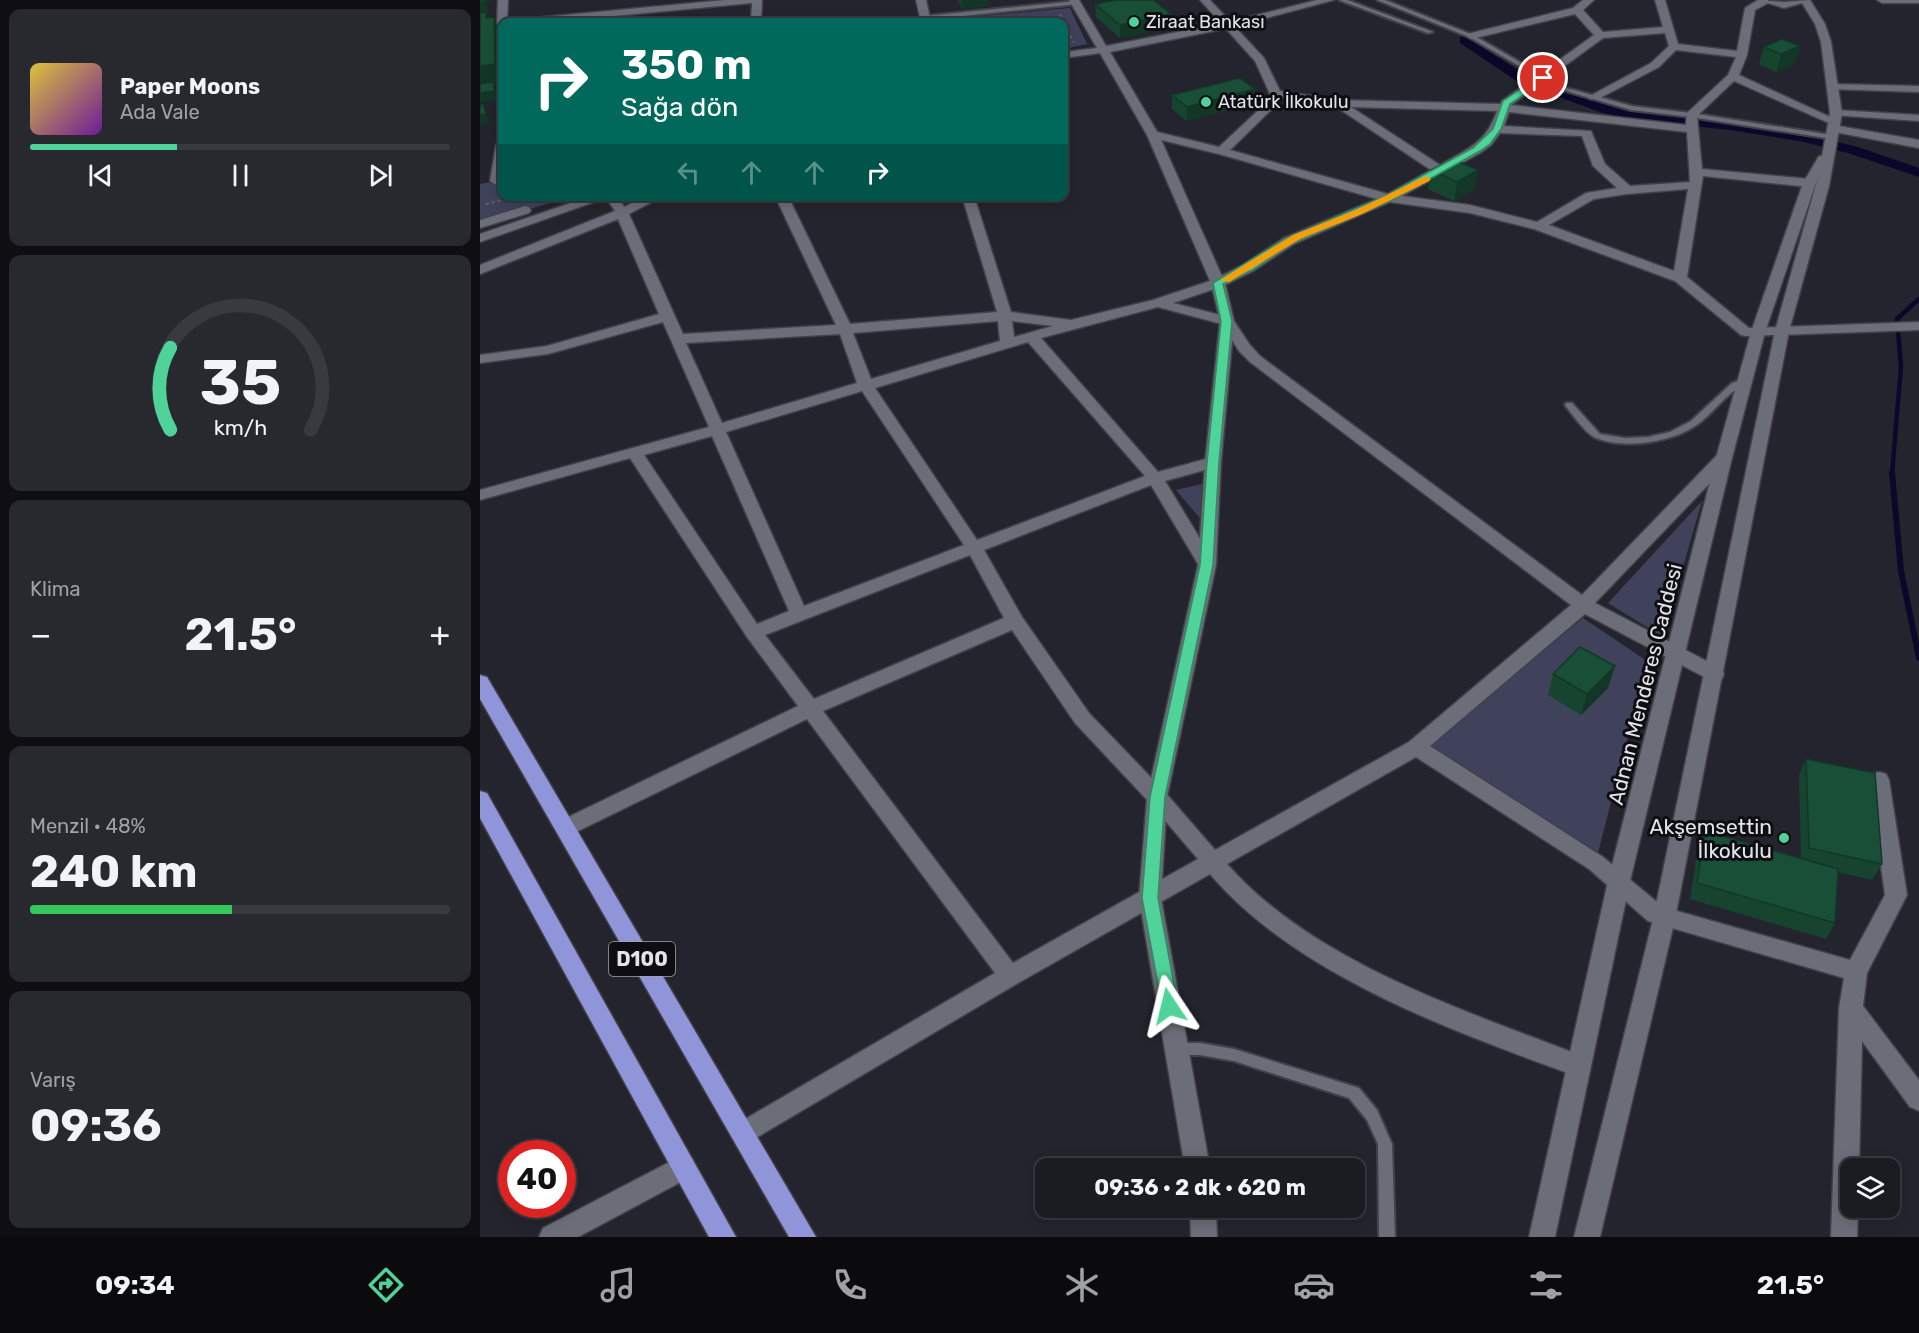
<!DOCTYPE html>
<html lang="tr">
<head>
<meta charset="utf-8">
<style>
	:root { --surface:#1b1b22; --page:#28282f; --text:#f1f3f6; --muted:#a0a1a5; --line:#393940; --accent:#50d398 }
	body { margin:0; font-family:Rubik,sans-serif; background:var(--page); color:var(--text); height:100vh; display:flex; flex-direction:column; font-size:22px; white-space:nowrap }
	* { box-sizing:border-box; margin:0 }
	p { font-size:20px; color:var(--muted) }
	.icon { flex:none; width:33px; height:33px; fill:none; stroke:currentColor; stroke-width:2; stroke-linecap:round; stroke-linejoin:round }
	.map { position:relative; flex:1; overflow:hidden }
	.panel { display:flex; flex-direction:column; gap:9px; padding:9px; background:#0f0f13; width:480px }
	.panel>* { flex:none }
	.top-card { position:absolute; left:18px; top:18px; width:570px; height:183px; border-radius:12px; box-shadow:0 3px 15px #0003,0 0 0 2px var(--line); background:#00695c; color:#fff; overflow:hidden }
	.controls { position:absolute; left:1360px; top:1158px; display:grid; gap:12px }
	.controls a { display:grid; place-items:center; width:60px; height:60px; border-radius:12px; background:var(--surface); box-shadow:0 3px 15px #0003,0 0 0 2px var(--line); font-size:30px }
	.speed { position:absolute; left:18px; top:1140px; display:flex; gap:12px; font-size:30px; font-weight:700; text-align:center }
	.speed>* { display:grid; place-content:center; width:78px; height:78px; border-radius:50%; background:var(--surface); box-shadow:0 3px 15px #0003,0 0 0 2px var(--line); line-height:1 }
	.speed .limit { border:9px solid #d22; background:#fff; color:#111 }
	.pin { position:absolute; display:grid; place-items:center; width:51px; height:51px; color:#fff; margin:-26px; border:3px solid #fff; border-radius:50%; box-shadow:0 2px 6px #0007 }
	.me { position:absolute; width:66px; margin:-33px; rotate:350deg; stroke-linejoin:round; filter:drop-shadow(0 0 4px #0008) }
	.turn { display:flex; align-items:center; gap:21px; height:126px; padding:0 24px; font-size:27px }
	.turn .icon { width:78px; height:78px; stroke-width:2.5 }
	.turn b { display:block; font-size:42px; line-height:51px }
	.lanes { display:flex; align-items:center; height:57px; padding:0 24px; background:#0003; justify-content:center; gap:30px; direction:ltr }
	.lanes .off { opacity:.35 }
	.big { font-size:45px; font-weight:700; line-height:1.1 }
	.panel .widget { flex:1; display:flex; flex-direction:column; justify-content:center; gap:9px; min-width:0; padding:0 21px; border-radius:12px; background:var(--page) }
	.panel .dial { align-items:center; gap:0 }
	.dial svg { height:156px; overflow:visible; fill:none; stroke:var(--line); stroke-width:7; stroke-linecap:round; text-anchor:middle }
	.dial text { fill:var(--text); stroke:none }
	.song { display:flex; align-items:center; gap:18px }
	.cover { width:72px; height:72px; border-radius:9px; background:linear-gradient(135deg,hsl(50 70% 55%),hsl(280 70% 35%)) }
	.played { height:6px; border-radius:3px; background:linear-gradient(90deg,var(--accent) 35%,var(--line) 35%) }
	.keys { display:flex; justify-content:space-around; direction:ltr }
	.heat { display:flex; justify-content:space-between; align-items:center; font-size:33px; direction:ltr }
	.charge { height:9px; border-radius:4px; background:linear-gradient(90deg,#34c759 48%,var(--line) 0) }
	.trip { position:absolute; left:555px; top:1158px; width:330px; height:60px; border-radius:12px; background:var(--surface); box-shadow:0 3px 15px #0003,0 0 0 2px var(--line); font-weight:700; line-height:60px; text-align:center }
	.menu { display:flex; height:96px; justify-content:space-around; align-items:center; background:#0b0b0e; color:var(--muted) }
	.menu .icon { width:42px; height:42px }
	.menu .on { color:var(--accent) }
	.menu b { font-size:27px; color:var(--text) }
	main { display:flex; flex:1; min-height:0 }
	.map>svg:first-child { display:block }
	.green { fill:#40425c }
	.lines { fill:none; stroke-linecap:round; stroke-linejoin:round }
	.stream-far1 { stroke:#0b072b; stroke-width:4.5 }
	.stream { stroke:#0b072b; stroke-width:6 }
	.canal { fill:#0b072b; fill-rule:evenodd }
	.lane-casing { stroke:#404149; stroke-width:4 }
	.street-casing { stroke:#404149; stroke-width:3 }
	.secondary-casing { stroke:#404149; stroke-width:3 }
	.highway-casing { stroke:#404149; stroke-width:3 }
	.path { stroke:#5f5f68; stroke-width:2; stroke-dasharray:3 3; stroke-linecap:butt }
	.lane { fill:#6b6d78; fill-rule:evenodd }
	.street { fill:#6b6d78; fill-rule:evenodd }
	.secondary { fill:#6b6d78; fill-rule:evenodd }
	.highway { fill:#9094d9; fill-rule:evenodd }
	.wall { fill:#16442f }
	.shaded-wall { fill:#123726 }
	.building { fill:#194f37; stroke:#123726; stroke-width:1.5 }
	.route { fill:#50d398; stroke:#348963; stroke-width:1.5 }
	.slow { fill:#f59e0b }
	.poi-dot { fill:#50d398; stroke:#0e0e12; stroke-width:2 }
	.labels { text-anchor:middle; dominant-baseline:central; stroke-width:6; stroke-linejoin:round; paint-order:stroke }
	.far-poi-label { font-size:18px; fill:#e3e4eb; stroke:#0e0e12; text-anchor:start }
	.shield { fill:#0e0e12; stroke:#a3a4aa; stroke-width:1.5 }
	.shield-label { font-size:20px; font-weight:bold; fill:#e3e4eb }
	.street-label { font-size:21px; fill:#e3e4eb; stroke:#0e0e12 }
	.poi-label { font-size:21px; fill:#e3e4eb; stroke:#0e0e12; text-anchor:end }
</style>
</head>
<body>
<main>
<section class="panel">
<div class="widget">
<div class="song"><i class="cover"></i><div><b>Paper Moons</b><p>Ada Vale</p></div></div>
<div class="played"></div>
<div class="keys"><svg class="icon" aria-label="previous" viewBox="0 0 24 24"><path d="M18 5L8 12l10 7zM5 5v14"/></svg><svg class="icon" aria-label="pause" viewBox="0 0 24 24"><path d="M8 5v14M16 5v14"/></svg><svg class="icon" aria-label="next" viewBox="0 0 24 24"><path d="M6 5l10 7-10 7zM19 5v14"/></svg></div>
</div>
<div class="widget dial"><svg viewBox="0 0 100 80">
<path d="M14 69A42 42 0 1 1 86 69"/>
<path d="M14 69A42 42 0 0 1 14 27" stroke="#50d398"/>
<text x="50" y="56" font-size="32" font-weight="700">35</text>
<text x="50" y="72" font-size="11">km/h</text>
</svg></div>
<div class="widget"><p>Klima</p>
<div class="heat"><a>−</a><b class="big">21.5°</b><a>+</a></div>
</div>
<div class="widget"><p>Menzil · 48%</p><b class="big">240 km</b><div class="charge"></div></div>
<div class="widget"><p>Varış</p><b class="big">09:36</b></div>
</section>
<div class="map">
<svg width="1439" height="1237" viewBox="0 0 1439 1237">
	<rect width="100%" height="100%" fill="#24242e"/>
	<path class="green" d="M590 8 607 44 584 49V22H462L461 20Z
		M22 180V196L90 197 0 224V184Z
		M726 483 725 524 696 490Z
		M1222 501 1183 636V637L1128 603Z
		M1103 618 1167 661 1118 853 949 746Z"/>
	<g class="lines">
		<path class="stream-far1" d="M1412 474 1421 366 1417 319 1439 299"/>
		<path class="stream" d="M1412 473 1421 571 1439 658"/>
		<path class="canal" d="M984 36 1048 76 1130 106 1148 111 1250 122 1324 134 1378 147 1439 168V177L1368 153 1324 142 1250 130 1147 119 1120 112 1038 82 980 43V37Z"/>
		<defs>
			<path id="lane" d="M859 0H867L953 32 948 33Z
				M897 0H905L993 35 1083 87 1152 106 1211 113 1352 135 1355 137 1352 139 1211 117 1151 110 1079 89 989 37Z
				M596 1 599 3 598 4 445 20 442 18 445 16Z
				M1264 379 1267 380V384C1247 391 1235 412 1218 424 1194 442 1144 450 1116 438 1107 435 1091 413 1085 405L1086 403H1092L1120 434 1145 438 1168 437 1190 432 1211 421 1252 383Z
				M697 1043H720L754 1049 879 1088 897 1110 912 1144 915 1237H899L898 1144 887 1120 869 1098 754 1061 720 1055H697L692 1053 690 1049 692 1045Z"/>
			<path id="street" d="M18 0H28L27 22H22V28L17 25Z
				M245 0H282L281 22H271L272 3 70 22H37L42 19Z
				M436 0H446L451 22H441Z
				M720 0H730L784 58 800 91 858 100 1020 104 1022 101 1114 35 1095 14 991 39 986 36 987 34 1093 8 1103 0H1114L1103 10 1123 32 1183 27 1175 0H1185L1198 44 1257 51 1265 8 1278 0H1288V3L1275 10 1267 55 1259 75 1361 122 1359 124H1351L1254 81 1217 116 1222 169 1329 179 1335 183 1329 187 1223 176 1207 277 1269 328 1439 322V330L1266 336 1261 335 1195 281 1054 229 990 213 910 202 814 244 773 271 743 286 693 303 752 318 770 345 780 356 1102 595 1238 454H1250L1252 458 1250 462 1115 603 1242 669 1244 674 1242 679 1235 681 1228 679 1105 614 950 746 1123 857 1183 907 1370 960 1405 895 1389 780 1392 774 1399 772 1406 774 1409 780 1427 895 1387 973 1383 1006 1439 1080V1111L1430 1107 1382 1041 1379 1168H1371V1208H1378L1377 1237H1351L1359 1008 1364 978 1168 921 1109 869 936 757 747 864C835 964 987 1011 1107 1058L1111 1066 1107 1074 1099 1077C975 1032 817 976 730 874L538 983 264 1145 255 1141 252 1133 255 1125 515 973 327 719 92 834 85 836 78 834 75 828 78 822 318 706 267 637 150 458 0 500V490L229 427 183 322 68 354 0 363V355L67 346 179 314 138 219 0 274V265L135 211 125 196H138L144 207 166 196H183L149 214 203 334 356 325 295 196H308L370 324 517 312 482 196H494L531 312 591 320 673 300 733 280 763 265 804 238 897 199 739 154 669 137 667 135 673 131 739 147 784 105 790 94 775 61ZM1185 33 1189 46 1171 63 1108 97 1110 99H1118L1179 67 1196 50 1256 57 1248 75 1207 113 1206 125 1031 105 1123 38ZM799 98 855 106 951 170 908 194 750 150 792 109ZM871 107 1017 111C1006 143 988 149 960 165ZM1029 112 1207 132 1210 182 1150 186 1125 164 1111 131 1024 126ZM1020 133 1102 136 1113 166 1137 188 1106 193 1057 222 990 205 922 196 1000 153 1011 145ZM1208 189 1194 271 1069 225 1114 199 1147 194ZM678 307 742 324 759 351 770 362 1091 605 929 742 735 850 684 791 609 713 542 617 504 550 671 485 721 569H733L736 565 685 481 739 466 741 462 739 458 733 457 678 472 561 338ZM518 321 520 341 391 379 373 333ZM532 321 573 326 534 337ZM360 334 377 383 242 423 206 343ZM548 342 665 476 497 540 395 388ZM382 391 484 545 324 606 246 432ZM232 436 309 611 277 624 164 455ZM490 555 524 618 334 699 285 635ZM532 630 595 723 670 803 718 859 533 963 343 711Z
				M1353 84 1439 86V92L1349 89V85Z
				M1356 110 1439 115V121L1352 115V111Z
				M1353 125 1439 140V148L1349 131V127Z
				M22 141V179L20 184 16 185 10 181 16 145Z
				M203 1155 212 1158 216 1167 212 1176 98 1237H59L63 1228Z"/>
			<path id="secondary" d="M589 0H599L626 46 749 22 837 0H854L749 28 630 52 679 135 745 283 754 321 741 462 736 565 687 797 681 898 730 1168H705L659 898 667 797 718 565 725 462 740 321 731 283 667 135 620 53 584 58V52L617 48Z
				M1278 0 1304 2 1330 0 1345 24 1351 42 1362 113 1349 186 1309 331 1195 919 1120 1237H1094L1173 919 1295 331 1338 177 1285 332 1252 458 1150 881 1075 1237H1049L1128 881 1236 458 1271 332 1323 183 1339 156H1342L1350 113 1341 42 1335 24 1322 3 1304 8Z
				M1397 0H1439V3H1402Z
				M111 196H131L0 242V234Z
				M45 206 49 207 51 210 49 213 0 228V220Z
				M710 1208H736L737 1237H711Z"/>
			<path id="highway" d="M0 675 7 677 336 1237H309L0 699Z
				M0 791 7 793 256 1237H229L0 818Z"/>
		</defs>
		<use href="#lane" class="lane-casing"/>
		<use href="#street" class="street-casing"/>
		<use href="#secondary" class="secondary-casing"/>
		<use href="#highway" class="highway-casing"/>
		<path class="path" d="M580 14 594 43
			M563 22 571 21
			M6 204 29 198"/>
		<use href="#lane" class="lane"/>
		<use href="#street" class="street"/>
		<use href="#secondary" class="secondary"/>
		<use href="#highway" class="highway"/>
	</g>
	<path class="wall" d="M478 0H508V6L482 9Z
		M615 4 691 14 692 27 640 38 616 17Z
		M1320 46 1314 64 1296 72 1279 64 1284 47Z
		M775 89V103L707 121 692 109V95Z
		M951 170 995 189 974 201 948 189Z
		M1073 674 1128 688 1101 715 1068 695Z
		M1326 759 1402 864 1392 880 1358 872 1355 923 1346 939 1210 899 1218 847 1225 831 1321 858 1319 775Z"/>
	<path class="shaded-wall" d="M0 0H9V3L6 4 9 15 7 16 12 29 0 17Z
		M481 0H508V6L482 9Z
		M691 14 692 27 640 38V25Z
		M14 17 20 34 21 82 13 83 18 100 0 103V66Z
		M1320 46 1314 64 1296 72 1301 54Z
		M775 89V103L707 121V107Z
		M6 114 10 123 0 125V115Z
		M998 170 995 189 974 201 977 182Z
		M1135 666 1128 688 1101 715 1107 694Z"/>
	<path class="building" d="M0 0H4L5 2 0 3Z
		M637 0H673L691 14 640 25 615 4Z
		M6 12V18L14 17 15 64 0 66V13Z
		M515 20 516 22H496Z
		M1302 39 1320 46 1301 54 1284 47Z
		M760 78 775 89 707 107 692 95Z
		M13 82 15 91 0 93V84Z
		M3 104 6 114 0 115V105Z
		M973 159 998 170 977 182 951 170Z
		M1100 647 1135 666 1107 694 1073 674Z
		M1326 759 1395 773 1402 864 1329 848Z
		M1225 831 1358 869 1355 923 1217 883Z"/>
	<path class="route" d="M1060 76 1068 78 1030 104 1021 129 1010 144 1000 151 912 200 812 243 772 270 743 284 752 321 739 462 733 565 685 797 678 898 698 1006 695 1011 689 1013 683 1011 662 898 670 797 720 565 727 462 741 321 733 283 805 239 905 196 993 148 1013 129 1023 101Z"/>
	<path class="slow" d="M946 176 951 179 949 181 882 214 820 239 749 282 740 280 813 235 876 210Z"/>
	<g class="poi-dot">
		<circle cx="654" cy="22" r="6"/>
		<circle cx="726" cy="102" r="6"/>
		<circle cx="1304" cy="838" r="6"/>
	</g>
	<g class="labels">
		<g class="far-poi-label">
			<text x="666" y="22">Ziraat Bankası</text>
			<text x="738" y="102">Atatürk İlkokulu</text>
		</g>
		<rect class="shield" x="129" y="942" width="66" height="34" rx="4.5"/>
		<g class="shield-label">
			<text x="162" y="959">D100</text>
		</g>
		<g class="street-label">
			<text transform="translate(1165 684) rotate(-76)">Adnan Menderes Caddesi</text>
		</g>
		<g class="poi-label">
			<text x="1292" y="826">Akşemsettin<tspan x="1292" dy="24">İlkokulu</tspan></text>
		</g>
	</g>
</svg>
<div class="controls">
<a><svg class="icon" aria-label="layers" viewBox="0 0 24 24"><path d="M12 4l9 5-9 5-9-5zM3 14l9 5 9-5"/></svg></a>
</div>
<div class="speed"><div class="limit">40</div></div>
<div class="pin" style="left:1063px;top:78px;background:#d93025"><svg class="icon" aria-label="arrive" viewBox="0 0 24 24"><path d="M6 21V4h12l-3 4 3 4H6"/></svg></div>
<svg class="me" style="left:689px;top:1006px" viewBox="-20 -20 40 40"><path d="M0-17L14 15 0 8-14 15z" fill="#50d398" stroke="#fff" stroke-width="4"/></svg>
<div class="trip">09:36 · 2 dk · 620 m</div>
<div class="top-card">
<div class="turn"><svg class="icon" aria-label="right" viewBox="0 0 24 24"><path d="M7 20v-9h11M14 6l5 5-5 5"/></svg><div><b>350 m</b>Sağa dön</div></div>
<div class="lanes"><svg class="icon off" aria-label="left" viewBox="0 0 24 24"><path d="M17 20v-9H6M10 6l-5 5 5 5"/></svg><svg class="icon off" aria-label="ahead" viewBox="0 0 24 24"><path d="M12 20V5M6 11l6-6 6 6"/></svg><svg class="icon off" aria-label="ahead" viewBox="0 0 24 24"><path d="M12 20V5M6 11l6-6 6 6"/></svg><svg class="icon" aria-label="right" viewBox="0 0 24 24"><path d="M7 20v-9h11M14 6l5 5-5 5"/></svg></div>
</div>
</div>
</main>
<nav class="menu">
<b>09:34</b>
<svg class="icon on" aria-label="directions" viewBox="0 0 24 24"><path d="M12 3l9 9-9 9-9-9zM9 14v-3h6M13 9l2 2-2 2"/></svg>
<svg class="icon" aria-label="music" viewBox="0 0 24 24"><path d="M9 18V5l10-2v13"/><circle cx="6" cy="18" r="3"/><circle cx="16" cy="16" r="3"/></svg>
<svg class="icon" aria-label="phone" viewBox="0 0 24 24"><path d="M5 4h4l2 5-3 2q2 4 5 5l2-3 5 2v4C11 20 4 13 5 4z"/></svg>
<svg class="icon" aria-label="climate" viewBox="0 0 24 24"><path d="M12 3v18M4 7l16 10M4 17L20 7"/></svg>
<svg class="icon" aria-label="car" viewBox="0 0 24 24"><path d="M5 17H2v-5l4-1 3-4h7l3 4 3 1v5h-3M9 17h6M6 11h13"/><circle cx="7" cy="17" r="2"/><circle cx="17" cy="17" r="2"/></svg>
<svg class="icon" aria-label="filters" viewBox="0 0 24 24"><path d="M4 7h16M4 17h16"/><circle cx="9" cy="7" r="2"/><circle cx="15" cy="17" r="2"/></svg>
<b>21.5°</b>
</nav>
</body>
</html>
